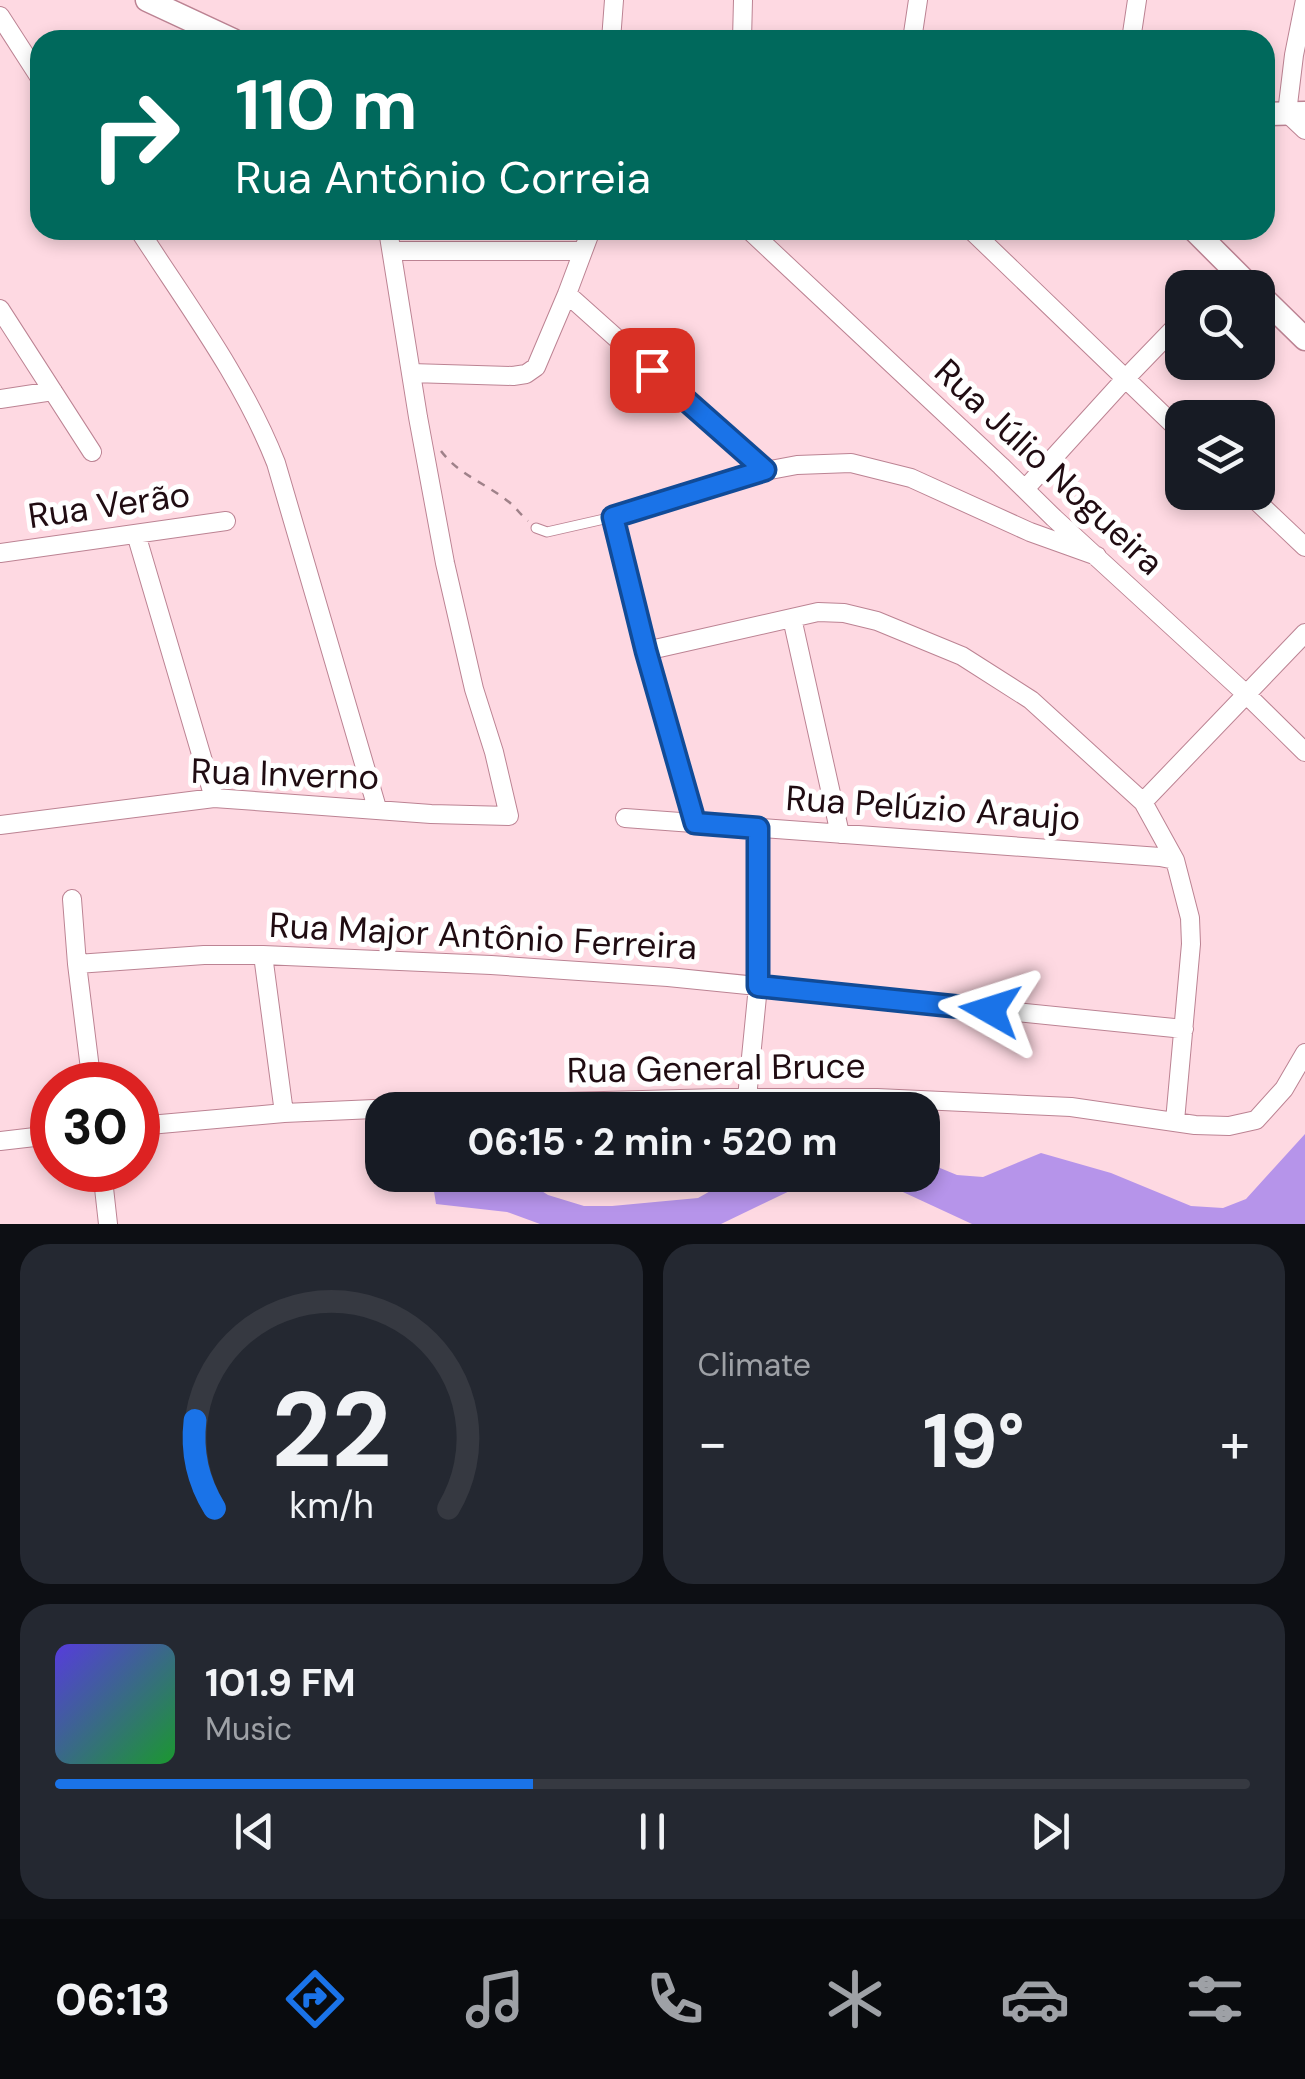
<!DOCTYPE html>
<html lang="en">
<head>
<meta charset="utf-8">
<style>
	:root { --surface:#171b24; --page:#242831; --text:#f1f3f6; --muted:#9ea1a6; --line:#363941; --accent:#1a73e8 }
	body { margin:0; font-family:"DM Sans",sans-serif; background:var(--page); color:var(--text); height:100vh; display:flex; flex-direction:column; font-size:38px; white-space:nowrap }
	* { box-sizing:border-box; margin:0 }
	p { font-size:32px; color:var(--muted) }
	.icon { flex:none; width:55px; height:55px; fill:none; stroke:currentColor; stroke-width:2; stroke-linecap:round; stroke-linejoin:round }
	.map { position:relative; height:1224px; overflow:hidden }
	.sheet { display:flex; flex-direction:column; gap:20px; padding:20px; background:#0d0f14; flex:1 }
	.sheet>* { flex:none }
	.hud { position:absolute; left:30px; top:30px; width:1245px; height:210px; border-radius:30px; box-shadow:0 5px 15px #0003; background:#00695c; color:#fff; overflow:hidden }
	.controls { position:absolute; left:1165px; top:270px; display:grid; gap:20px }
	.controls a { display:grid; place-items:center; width:110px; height:110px; border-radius:20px; background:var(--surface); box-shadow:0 5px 15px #0003; font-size:50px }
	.speed { position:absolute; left:30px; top:1062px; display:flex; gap:20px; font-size:50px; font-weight:700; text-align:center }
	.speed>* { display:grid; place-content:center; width:130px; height:130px; border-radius:50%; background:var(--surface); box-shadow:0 5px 15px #0003; line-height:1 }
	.speed .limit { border:15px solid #d22; background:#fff; color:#111 }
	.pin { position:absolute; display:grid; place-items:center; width:85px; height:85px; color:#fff; margin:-42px; border-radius:20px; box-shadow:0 5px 15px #0006 }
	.me { position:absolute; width:110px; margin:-55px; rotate:276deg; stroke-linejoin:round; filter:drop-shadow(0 0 8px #0008) }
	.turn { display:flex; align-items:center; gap:35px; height:210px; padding:0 40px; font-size:45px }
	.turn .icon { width:130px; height:130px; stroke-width:2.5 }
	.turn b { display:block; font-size:70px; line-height:85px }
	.big { font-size:75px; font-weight:700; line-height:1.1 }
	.sheet .tile { flex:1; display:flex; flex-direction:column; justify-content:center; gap:15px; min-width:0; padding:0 35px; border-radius:30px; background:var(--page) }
	.sheet .dial { align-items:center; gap:0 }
	.dial svg { height:260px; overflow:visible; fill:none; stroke:var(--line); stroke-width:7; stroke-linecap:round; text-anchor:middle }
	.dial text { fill:var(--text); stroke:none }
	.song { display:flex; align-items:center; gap:30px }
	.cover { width:120px; height:120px; border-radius:15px; background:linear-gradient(135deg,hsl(250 70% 55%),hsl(130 70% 35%)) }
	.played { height:10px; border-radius:5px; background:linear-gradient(90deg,var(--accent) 40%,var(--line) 40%) }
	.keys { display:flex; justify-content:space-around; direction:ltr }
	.heat { display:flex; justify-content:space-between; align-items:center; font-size:55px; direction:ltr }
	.sheet .tiles { flex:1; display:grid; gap:20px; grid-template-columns:1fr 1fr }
	.tile:last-child { grid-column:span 2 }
	.trip { position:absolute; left:365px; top:1092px; width:575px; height:100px; border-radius:30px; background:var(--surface); box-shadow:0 5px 15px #0003; font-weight:700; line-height:100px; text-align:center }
	.menu { display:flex; height:160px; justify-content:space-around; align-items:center; background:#090b0e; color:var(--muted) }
	.menu .icon { width:70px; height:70px }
	.menu .selected { color:var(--accent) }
	.menu b { font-size:45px; color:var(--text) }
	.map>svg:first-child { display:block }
	.forest { fill:#b694ea }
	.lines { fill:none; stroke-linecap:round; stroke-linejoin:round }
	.lane-casing { stroke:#bc8393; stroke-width:11 }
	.street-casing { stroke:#bc8393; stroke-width:20 }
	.secondary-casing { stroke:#bc8393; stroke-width:25 }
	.path { stroke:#9f8189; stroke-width:2.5; stroke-dasharray:8 8; stroke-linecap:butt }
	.lane { stroke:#fff; stroke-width:9 }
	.street { stroke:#fff; stroke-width:18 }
	.secondary { stroke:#fff; stroke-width:22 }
	.route-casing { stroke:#114b97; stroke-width:25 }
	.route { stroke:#1a73e8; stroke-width:18 }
	.labels { text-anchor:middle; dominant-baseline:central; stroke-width:10; stroke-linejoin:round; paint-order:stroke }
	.street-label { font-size:35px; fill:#200c12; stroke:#fff }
</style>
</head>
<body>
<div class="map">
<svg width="1305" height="1224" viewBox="0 0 1305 1224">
	<rect width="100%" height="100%" fill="#fed9e2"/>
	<path class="forest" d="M1305 1134V1224H972L877 1180 842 1175H922L923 1161 957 1175 983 1177 1041 1153 1111 1173 1191 1206 1223 1208 1246 1199Z
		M739 1175H823L721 1224H540L507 1212 436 1204 433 1185 520 1177 548 1195 584 1206H612L698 1198Z"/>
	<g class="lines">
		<defs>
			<path id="lane" d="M536 528 547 532 613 517"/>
			<path id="street" d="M1305 0 1294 55 1287 113 1305 130
				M0 16 40 78
				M611 40 614 0
				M742 40 743 0
				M912 40 918 0
				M1131 40 1137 0
				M139 230C188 306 243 379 276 463L377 808
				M749 230 1001 466 1054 518 1246 694 1305 752
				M971 230 1182 433
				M393 251H582
				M1214 288 1233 269
				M567 294 765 471
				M0 309 92 452
				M411 373 513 376 526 374 536 367 567 294 591 230
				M0 399 53 391
				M1025 489 1125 379 1182 320
				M1247 492 1305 547
				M136 534 214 798
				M0 553 226 521
				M792 618 840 834
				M646 651 818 612 844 613 877 621 962 656 1031 700 1143 802 1175 860 1190 918 1191 944 1175 1121
				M1143 802 1305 633
				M625 818 1160 857 1175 860
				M695 823 646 651 613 517 765 471 797 465 851 463 911 478 1030 532 1097 556
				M0 825 214 798 431 814 509 816 494 752 474 689 445 563 418 417 388 230
				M72 899 77 964 92 1085
				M263 955 284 1113
				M77 964 204 955H263L491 965 668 977 1184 1029
				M747 1098 758 986V828
				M138 1126 284 1113 487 1104 719 1098H877L1071 1107 1195 1125 1229 1126 1256 1120 1284 1089 1305 1053
				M0 1141 52 1135
				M102 1170 108 1224"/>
			<path id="secondary" d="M147 0 233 40
				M1265 114 1305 113
				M1194 230 1252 288
				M1258 293 1305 339"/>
		</defs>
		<use href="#lane" class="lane-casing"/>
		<use href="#street" class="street-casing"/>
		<use href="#secondary" class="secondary-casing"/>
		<path class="path" d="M441 451C459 475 487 484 509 502 516 508 521 515 528 521"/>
		<use href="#lane" class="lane"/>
		<use href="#street" class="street"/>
		<use href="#secondary" class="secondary"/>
	</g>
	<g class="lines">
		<defs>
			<path id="route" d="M652 370 765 470 613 517 646 651 695 823 758 828V986L990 1010"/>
		</defs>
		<use href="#route" class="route-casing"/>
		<use href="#route" class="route"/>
	</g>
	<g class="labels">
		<g class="street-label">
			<text transform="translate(1049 467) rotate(43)">Rua Júlio Nogueira</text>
			<text transform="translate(109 505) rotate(-8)">Rua Verão</text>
			<text transform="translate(285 774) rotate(2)">Rua Inverno</text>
			<text transform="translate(933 808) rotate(4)">Rua Pelúzio Araujo</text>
			<text transform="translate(483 936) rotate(3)">Rua Major Antônio Ferreira</text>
			<text transform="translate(716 1068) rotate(-1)">Rua General Bruce</text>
		</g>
	</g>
</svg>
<div class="controls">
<a><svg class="icon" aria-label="search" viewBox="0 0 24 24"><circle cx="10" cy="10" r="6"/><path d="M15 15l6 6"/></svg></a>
<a><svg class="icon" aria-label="layers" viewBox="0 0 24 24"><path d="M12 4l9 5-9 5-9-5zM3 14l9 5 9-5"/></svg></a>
</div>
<div class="speed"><div class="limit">30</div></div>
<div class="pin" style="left:652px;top:370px;background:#d93025"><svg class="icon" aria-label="arrive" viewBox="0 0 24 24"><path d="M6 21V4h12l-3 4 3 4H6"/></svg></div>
<svg class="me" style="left:990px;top:1010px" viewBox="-20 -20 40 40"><path d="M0-17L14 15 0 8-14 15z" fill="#1a73e8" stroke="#fff" stroke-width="4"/></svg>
<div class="trip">06:15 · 2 min · 520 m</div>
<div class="hud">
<div class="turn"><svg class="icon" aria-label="right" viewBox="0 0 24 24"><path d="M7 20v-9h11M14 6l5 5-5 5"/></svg><div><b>110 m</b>Rua Antônio Correia</div></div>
</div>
</div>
<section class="sheet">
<div class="tiles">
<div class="tile dial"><svg viewBox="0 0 100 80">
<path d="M14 69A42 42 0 1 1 86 69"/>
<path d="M14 69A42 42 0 0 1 8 42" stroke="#1a73e8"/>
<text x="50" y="56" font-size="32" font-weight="700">22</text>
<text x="50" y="72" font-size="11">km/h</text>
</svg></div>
<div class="tile"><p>Climate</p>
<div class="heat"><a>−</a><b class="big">19°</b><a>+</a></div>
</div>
<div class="tile">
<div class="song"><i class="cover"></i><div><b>101.9 FM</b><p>Music</p></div></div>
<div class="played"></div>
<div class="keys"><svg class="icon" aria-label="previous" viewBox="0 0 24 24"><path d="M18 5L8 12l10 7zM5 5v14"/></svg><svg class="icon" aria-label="pause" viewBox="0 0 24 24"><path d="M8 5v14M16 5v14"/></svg><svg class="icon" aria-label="next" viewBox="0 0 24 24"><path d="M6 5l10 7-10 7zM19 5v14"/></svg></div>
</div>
</div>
</section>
<nav class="menu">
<b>06:13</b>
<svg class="icon selected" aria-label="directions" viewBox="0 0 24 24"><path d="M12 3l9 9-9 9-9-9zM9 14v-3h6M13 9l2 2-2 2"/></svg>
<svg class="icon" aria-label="music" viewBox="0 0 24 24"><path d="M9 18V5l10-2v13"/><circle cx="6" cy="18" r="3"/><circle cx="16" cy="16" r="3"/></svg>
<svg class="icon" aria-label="phone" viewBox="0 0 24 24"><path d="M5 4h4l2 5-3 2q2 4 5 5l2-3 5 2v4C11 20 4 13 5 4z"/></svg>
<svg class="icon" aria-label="climate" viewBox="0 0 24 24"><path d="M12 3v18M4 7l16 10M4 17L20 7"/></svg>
<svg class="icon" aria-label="car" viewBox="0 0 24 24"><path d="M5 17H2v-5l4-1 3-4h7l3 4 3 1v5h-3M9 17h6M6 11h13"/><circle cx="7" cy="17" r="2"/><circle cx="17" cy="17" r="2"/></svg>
<svg class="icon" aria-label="filters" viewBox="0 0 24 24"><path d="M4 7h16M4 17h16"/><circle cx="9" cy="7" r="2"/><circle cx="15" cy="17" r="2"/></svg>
</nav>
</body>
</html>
